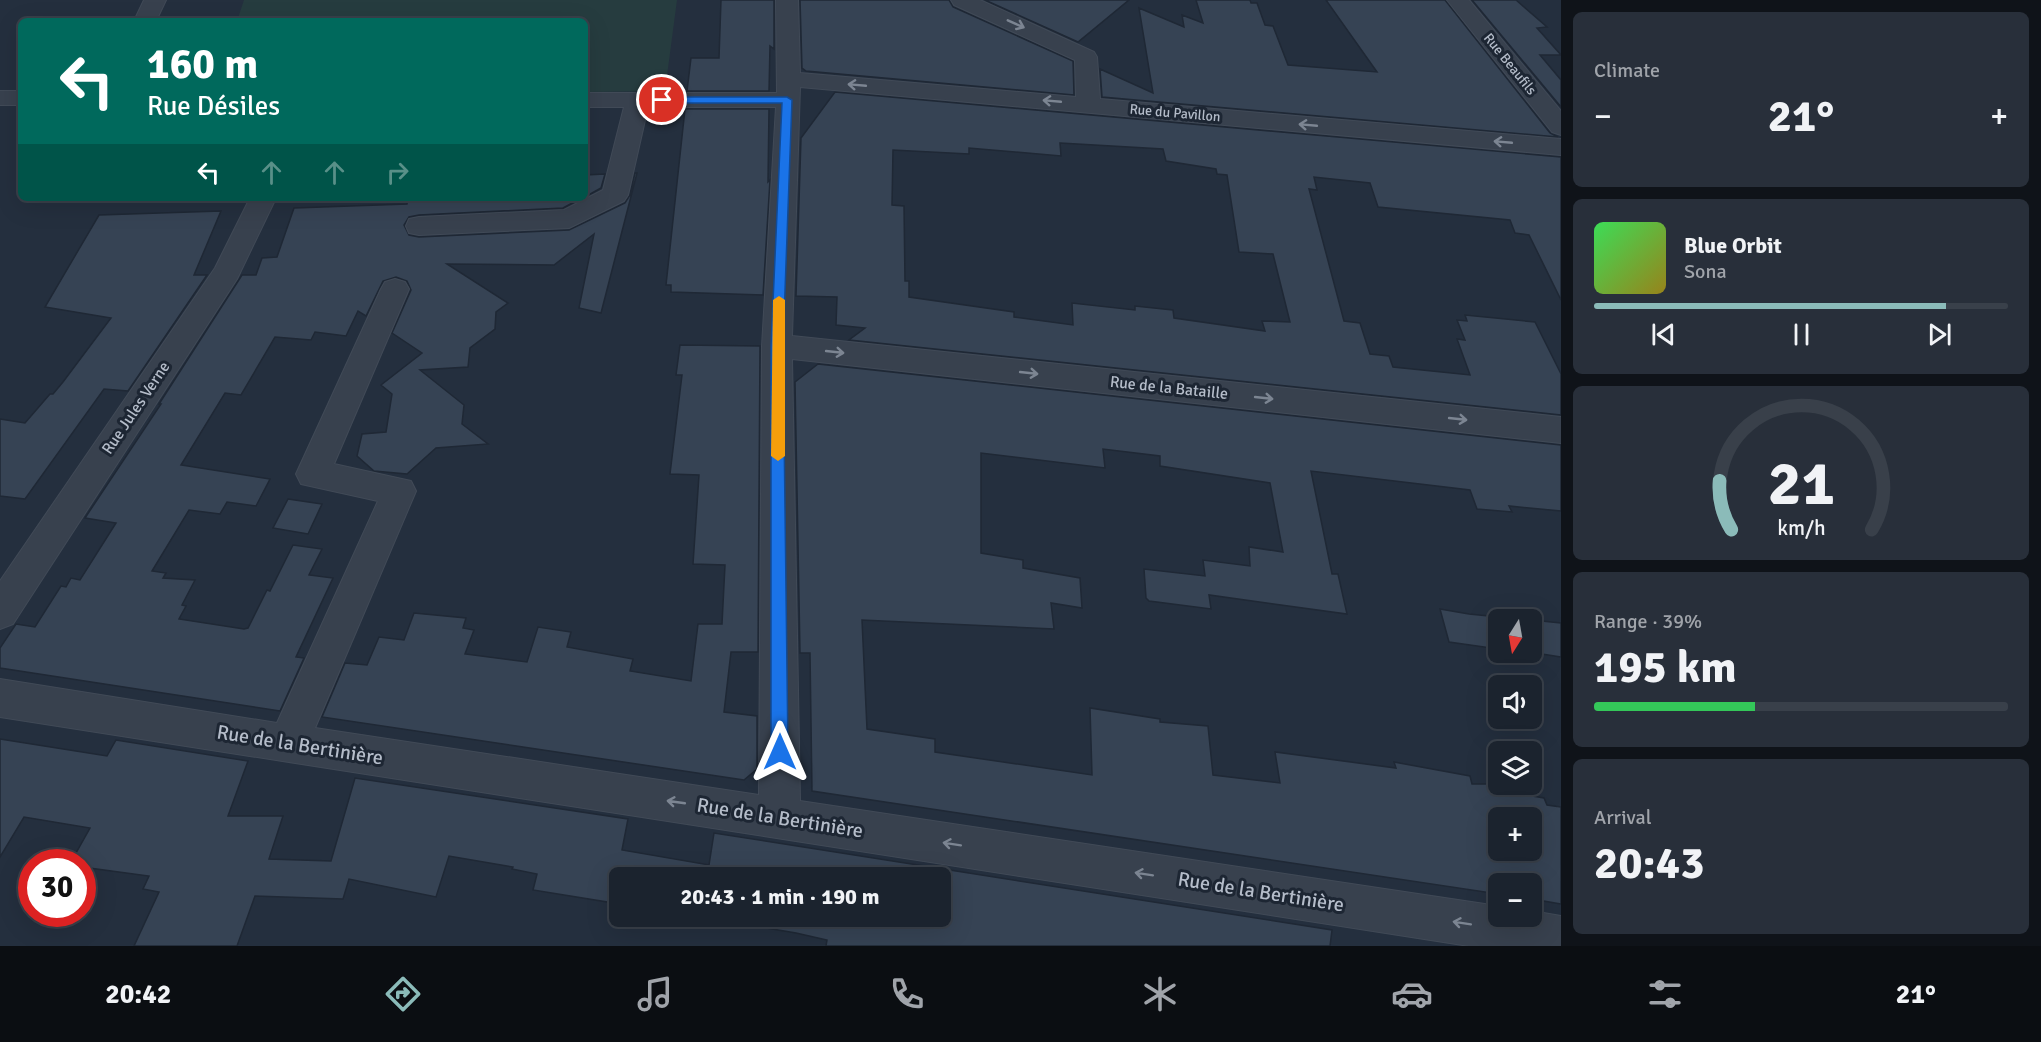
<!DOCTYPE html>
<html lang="en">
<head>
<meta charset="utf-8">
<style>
	:root { --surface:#1b232e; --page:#282f3a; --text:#f1f3f6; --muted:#a0a4aa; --line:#39404a; --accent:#8bbbb9 }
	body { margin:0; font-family:Signika,sans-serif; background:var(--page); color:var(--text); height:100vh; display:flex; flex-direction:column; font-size:22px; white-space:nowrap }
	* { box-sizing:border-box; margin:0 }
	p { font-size:20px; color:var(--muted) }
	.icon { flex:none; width:33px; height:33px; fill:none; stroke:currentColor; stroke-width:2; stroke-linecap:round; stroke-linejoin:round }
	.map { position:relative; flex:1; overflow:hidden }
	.side { display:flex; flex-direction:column; gap:12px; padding:12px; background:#0f1319; width:480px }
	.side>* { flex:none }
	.top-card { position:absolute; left:18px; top:18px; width:570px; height:183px; border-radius:9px; box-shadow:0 6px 24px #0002,0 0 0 2px var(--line); background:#00695c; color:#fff; overflow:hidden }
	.needle { width:39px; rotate:191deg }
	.fabs { position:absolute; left:1488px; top:609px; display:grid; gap:12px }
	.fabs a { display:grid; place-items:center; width:54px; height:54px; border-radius:9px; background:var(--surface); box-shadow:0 6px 24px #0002,0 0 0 2px var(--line); font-size:30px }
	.speed { position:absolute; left:18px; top:849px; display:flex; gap:12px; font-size:30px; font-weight:700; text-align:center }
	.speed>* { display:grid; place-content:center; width:78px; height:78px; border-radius:50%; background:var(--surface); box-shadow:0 6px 24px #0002,0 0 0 2px var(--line); line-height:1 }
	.speed .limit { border:9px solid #d22; background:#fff; color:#111 }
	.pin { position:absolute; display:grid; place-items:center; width:51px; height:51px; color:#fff; margin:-26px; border:3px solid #fff; border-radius:50%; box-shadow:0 2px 6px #0007 }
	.me { position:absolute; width:66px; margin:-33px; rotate:0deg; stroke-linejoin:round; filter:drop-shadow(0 0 4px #0008) }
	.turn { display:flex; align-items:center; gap:21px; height:126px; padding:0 30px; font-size:27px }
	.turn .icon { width:78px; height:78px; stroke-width:2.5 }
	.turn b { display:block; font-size:42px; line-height:51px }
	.lanes { display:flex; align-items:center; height:57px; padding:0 30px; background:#0003; justify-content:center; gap:30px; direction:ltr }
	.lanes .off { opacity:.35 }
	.big { font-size:45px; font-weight:700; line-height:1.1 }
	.side .widget { flex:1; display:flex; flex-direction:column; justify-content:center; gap:9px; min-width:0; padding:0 21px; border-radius:9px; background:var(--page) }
	.side .dial { align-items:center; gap:0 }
	.dial svg { height:156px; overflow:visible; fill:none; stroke:var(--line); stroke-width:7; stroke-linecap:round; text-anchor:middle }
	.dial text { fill:var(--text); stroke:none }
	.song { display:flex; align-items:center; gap:18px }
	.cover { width:72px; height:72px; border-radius:9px; background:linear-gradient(135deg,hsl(130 70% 55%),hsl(50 70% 35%)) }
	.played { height:6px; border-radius:3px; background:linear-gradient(90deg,var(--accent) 85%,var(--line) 85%) }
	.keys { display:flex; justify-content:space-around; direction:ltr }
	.heat { display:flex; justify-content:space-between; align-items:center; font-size:33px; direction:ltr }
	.charge { height:9px; border-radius:4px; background:linear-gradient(90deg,#34c759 39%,var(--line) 0) }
	.trip { position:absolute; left:609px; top:867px; width:342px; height:60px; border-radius:9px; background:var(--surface); box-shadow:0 6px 24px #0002,0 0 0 2px var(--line); font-weight:700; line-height:60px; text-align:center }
	.tabs { display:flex; height:96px; justify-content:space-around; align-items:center; background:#0b0e12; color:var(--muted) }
	.tabs .icon { width:42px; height:42px }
	.tabs .current { color:var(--accent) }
	.tabs b { font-size:27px; color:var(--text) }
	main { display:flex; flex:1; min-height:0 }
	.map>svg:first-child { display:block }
	.green { fill:#263c3f }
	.building { fill:#364354; stroke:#1f2835; stroke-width:1.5; fill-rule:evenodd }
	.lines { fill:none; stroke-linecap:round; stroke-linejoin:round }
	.minor-casing { stroke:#414a57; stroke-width:2 }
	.minor { fill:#38414e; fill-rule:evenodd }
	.oneway { stroke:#7c8592 }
	.route { fill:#1a73e8; stroke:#114b97; stroke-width:1.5 }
	.slow { fill:#f59e0b }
	.labels { text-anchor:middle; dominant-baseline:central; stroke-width:6; stroke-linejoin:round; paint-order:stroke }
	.far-street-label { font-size:14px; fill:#b4bcc9; stroke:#1d2633 }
	.street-label { font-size:16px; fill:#b4bcc9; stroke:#1d2633 }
	.near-street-label { font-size:20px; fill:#b4bcc9; stroke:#1d2633 }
</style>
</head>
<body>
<main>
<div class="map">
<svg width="1561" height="946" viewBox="0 0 1561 946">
	<rect width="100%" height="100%" fill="#242f3e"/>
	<path class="green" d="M244 0H677L665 91 585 92V21H237Z"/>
	<path class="building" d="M721 0H774V49L770 46 769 91H687L691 58H719Z
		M800 0H949L953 7 1073 61 1074 95 806 71 802 68Z
		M985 0H1129L1078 42Z
		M1196 0H1250L1251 3H1257L1265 25 1273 26 1288 65 1377 72 1326 0H1445L1550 133 1558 137 1102 97 1100 69 1153 93 1139 8 1184 27 1182 15 1203 23Z
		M1472 0H1516L1547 27 1537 28 1561 55H1540L1561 80V107Z
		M835 92 1561 157V300L1529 235 1515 233 1510 220 1378 207 1370 183 1314 177 1317 190 1309 189 1344 321 1360 323 1370 354 1389 356 1393 367 1470 375 1457 339 1465 340 1457 320 1467 321 1465 315 1535 322 1561 374V415L849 340 865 328 836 325 837 297 796 296 801 138ZM1060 143 1163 149 1166 161 1216 169 1217 174 1227 175 1239 252 1273 254 1290 322 1262 321 1265 331 1174 318 1173 310 1135 306V310L1072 303 1073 325 1014 317V312L909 297V281H905L904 206 892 205 893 150 969 154V148L1061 156Z
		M685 109H769L768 182 770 180 763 295 671 292V285H666Z
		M635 173H637L601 313 579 308 594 234 554 265 447 264 508 303 496 312 495 329 470 348 468 367 420 370 464 405 462 424 488 444 436 448 407 474 374 471 357 456 362 434 386 432 392 394 381 385 422 353 392 333 411 290 407 281 396 277 383 281 366 316 358 311 346 336 315 332 311 340 275 337 241 395 225 393 181 465 270 479 256 506 227 502 220 514 189 510 152 571 166 573 163 578 195 580 182 605 186 606 179 619 244 629 248 628 267 590 270 591 293 545 322 549 309 575 333 578 296 657 304 658 280 711 0 668V648L16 624 35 627 61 586 66 587 71 578 80 580 116 523 85 518 161 404H159L242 275H256L262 258 277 257 294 208 407 204 408 198H582L563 208 419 215 409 217 404 225 409 235 419 237 569 230 625 203 630 195Z
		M605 174 601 188 585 197V175Z
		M221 211 194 275H207L128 391 104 389 25 499 0 496V419L25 423 50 394H53L63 382 111 318 45 307 99 215Z
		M680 345 760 346 758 652H731L724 712 757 716V769L744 780 322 717 345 663 367 665 379 637 404 640 414 613 466 618 463 628 474 630 465 654 527 662 538 627 571 632 567 647 633 659 630 671 691 681 698 624H722L725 565 693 564 699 475 670 474 682 375H676Z
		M818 364 1561 445V511L1509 506 1512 512 1477 509 1470 490 1311 471 1332 574H1338L1347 614 1209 595 1211 609 1149 601 1146 598 1144 569 1205 576 1203 560 1250 566 1249 547 1283 552 1270 483 1160 466V456L1103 449 1105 468 981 453V553L1023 560V568L1080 578 1082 608 1051 603 1054 629 862 620 867 729 935 739V752L1092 775 1090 708 1160 719V722L1208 726 1213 775 1280 783 1275 752 1396 768 1394 762 1470 776 1472 784H1523L1527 795 1544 798 1547 805 1561 807V904L1532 899V884H1498V894L812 791 810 653H800L795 382ZM1498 818H1532V850H1498Z
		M288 499 322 504 308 534 273 528Z
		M1440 609 1469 614 1529 620H1498V649L1449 642Z
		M1532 620 1561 623V657L1529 652H1532Z
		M0 739 107 756 116 740 248 761 228 816H283L269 859 331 861 355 778 628 819 622 850 709 865 714 833 1332 930 1330 946H826L827 940 796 933 695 916H940V878H620V904L533 890 537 874 512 869 513 867 449 856 436 897 349 879 343 899 255 896 237 946H134L159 892 143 889 149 876 82 867V862H71L90 828 24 817 0 857Z"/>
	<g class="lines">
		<defs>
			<path id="minor" d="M144 0H166L156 21H134Z
				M776 0H798L800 73 1076 97 1075 60 954 5 951 0H980L1094 52 1097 57 1100 99 1561 139V155L800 87 792 336 1561 417V443L792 359 800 801 1498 906V916H1532V911L1561 916V946H1469L0 717V679L277 723 378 501 301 484 296 474 381 289 385 282 395 279 405 282 409 289 334 464 411 481 416 491 315 728 759 795 762 346 776 107H648L628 195 624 201 569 228 419 235 409 233 406 226 409 219 419 217 564 210 603 190 624 107H585V93H777Z
				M1447 0H1469L1561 111V135L1552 132Z
				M0 91H21V105H0Z
				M250 198H276L237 279 13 624 0 629V581L215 268Z"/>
		</defs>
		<use href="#minor" class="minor-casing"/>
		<use href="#minor" class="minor"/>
	</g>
	<defs><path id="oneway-shaft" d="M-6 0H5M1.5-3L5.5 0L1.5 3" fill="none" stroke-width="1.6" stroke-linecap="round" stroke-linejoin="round" transform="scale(1.5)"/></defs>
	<g class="oneway">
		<use href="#oneway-shaft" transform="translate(1016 24) rotate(24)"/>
		<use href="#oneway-shaft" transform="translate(857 85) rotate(-175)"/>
		<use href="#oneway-shaft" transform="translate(1052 101) rotate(-175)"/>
		<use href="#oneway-shaft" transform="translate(1308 125) rotate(-175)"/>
		<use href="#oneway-shaft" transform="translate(1503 142) rotate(-175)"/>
		<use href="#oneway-shaft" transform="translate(835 352) rotate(6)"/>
		<use href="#oneway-shaft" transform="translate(1029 373) rotate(6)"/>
		<use href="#oneway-shaft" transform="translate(1264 398) rotate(6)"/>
		<use href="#oneway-shaft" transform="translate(1458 419) rotate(6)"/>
		<use href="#oneway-shaft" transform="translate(676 802) rotate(-172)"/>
		<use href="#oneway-shaft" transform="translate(952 844) rotate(-171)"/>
		<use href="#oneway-shaft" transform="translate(1144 874) rotate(-171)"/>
		<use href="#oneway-shaft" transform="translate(1462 923) rotate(-171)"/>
	</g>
	<path class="route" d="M787 97 792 100 783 346 788 752 785 757 780 760 774 757 771 752V346L782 103H662L657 100 662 97Z"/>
	<path class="slow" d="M779 296 785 300V456L778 461 771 456 773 300Z"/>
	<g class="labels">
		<g class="far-street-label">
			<text transform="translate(1510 64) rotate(51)">Rue Beaufils</text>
			<text transform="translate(1175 113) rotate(5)">Rue du Pavillon</text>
		</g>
		<g class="street-label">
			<text transform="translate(1169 388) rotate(6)">Rue de la Bataille</text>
			<text transform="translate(136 408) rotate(-56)">Rue Jules Verne</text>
		</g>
		<g class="near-street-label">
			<text transform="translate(300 745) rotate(9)">Rue de la Bertinière</text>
			<text transform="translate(780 818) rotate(9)">Rue de la Bertinière</text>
			<text transform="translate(1261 892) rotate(9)">Rue de la Bertinière</text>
		</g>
	</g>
</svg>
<div class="fabs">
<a><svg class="needle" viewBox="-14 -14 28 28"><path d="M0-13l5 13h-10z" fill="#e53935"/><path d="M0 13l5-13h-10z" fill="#a0a4aa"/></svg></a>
<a><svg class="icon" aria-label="sound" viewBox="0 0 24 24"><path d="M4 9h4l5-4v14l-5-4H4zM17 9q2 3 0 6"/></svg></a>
<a><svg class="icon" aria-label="layers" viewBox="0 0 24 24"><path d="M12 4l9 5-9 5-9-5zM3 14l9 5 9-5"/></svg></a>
<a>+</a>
<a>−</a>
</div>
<div class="speed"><div class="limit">30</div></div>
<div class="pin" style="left:662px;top:100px;background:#d93025"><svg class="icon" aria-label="arrive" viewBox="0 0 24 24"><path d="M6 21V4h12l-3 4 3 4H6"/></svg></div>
<svg class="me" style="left:780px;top:752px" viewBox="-20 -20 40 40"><path d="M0-17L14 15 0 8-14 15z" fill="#1a73e8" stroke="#fff" stroke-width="4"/></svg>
<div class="trip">20:43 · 1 min · 190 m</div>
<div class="top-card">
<div class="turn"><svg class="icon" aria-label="left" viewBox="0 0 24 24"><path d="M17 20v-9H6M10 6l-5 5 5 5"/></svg><div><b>160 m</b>Rue Désiles</div></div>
<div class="lanes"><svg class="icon" aria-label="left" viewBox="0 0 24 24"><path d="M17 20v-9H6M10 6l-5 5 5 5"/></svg><svg class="icon off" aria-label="ahead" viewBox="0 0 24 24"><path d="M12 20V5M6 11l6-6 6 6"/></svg><svg class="icon off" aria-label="ahead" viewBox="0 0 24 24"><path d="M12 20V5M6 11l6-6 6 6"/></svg><svg class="icon off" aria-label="right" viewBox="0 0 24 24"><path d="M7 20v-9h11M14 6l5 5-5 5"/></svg></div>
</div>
</div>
<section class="side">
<div class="widget"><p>Climate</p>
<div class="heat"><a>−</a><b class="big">21°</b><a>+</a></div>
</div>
<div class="widget">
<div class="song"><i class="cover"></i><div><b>Blue Orbit</b><p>Sona</p></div></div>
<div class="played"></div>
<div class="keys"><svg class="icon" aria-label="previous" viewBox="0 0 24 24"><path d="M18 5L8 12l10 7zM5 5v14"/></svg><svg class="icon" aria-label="pause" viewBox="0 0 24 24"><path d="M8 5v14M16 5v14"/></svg><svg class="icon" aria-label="next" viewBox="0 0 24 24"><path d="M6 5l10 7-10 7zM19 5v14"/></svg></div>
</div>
<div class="widget dial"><svg viewBox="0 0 100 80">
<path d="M14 69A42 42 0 1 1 86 69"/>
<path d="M14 69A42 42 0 0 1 8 44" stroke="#8bbbb9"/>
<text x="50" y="56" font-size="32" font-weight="700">21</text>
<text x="50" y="72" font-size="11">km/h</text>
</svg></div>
<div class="widget"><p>Range · 39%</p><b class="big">195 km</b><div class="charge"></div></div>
<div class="widget"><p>Arrival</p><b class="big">20:43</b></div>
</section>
</main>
<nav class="tabs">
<b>20:42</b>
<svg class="icon current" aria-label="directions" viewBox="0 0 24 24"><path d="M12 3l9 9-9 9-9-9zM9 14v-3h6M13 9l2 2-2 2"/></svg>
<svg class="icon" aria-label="music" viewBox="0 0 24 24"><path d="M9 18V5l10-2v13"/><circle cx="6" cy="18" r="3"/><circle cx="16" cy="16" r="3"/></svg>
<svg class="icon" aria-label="phone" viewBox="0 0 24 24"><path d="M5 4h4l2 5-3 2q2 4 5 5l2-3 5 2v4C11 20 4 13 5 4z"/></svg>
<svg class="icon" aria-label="climate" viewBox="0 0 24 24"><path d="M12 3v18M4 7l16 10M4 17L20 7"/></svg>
<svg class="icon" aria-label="car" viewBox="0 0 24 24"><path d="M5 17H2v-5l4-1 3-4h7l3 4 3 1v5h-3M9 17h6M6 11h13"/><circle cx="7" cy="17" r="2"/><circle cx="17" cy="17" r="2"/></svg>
<svg class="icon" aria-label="filters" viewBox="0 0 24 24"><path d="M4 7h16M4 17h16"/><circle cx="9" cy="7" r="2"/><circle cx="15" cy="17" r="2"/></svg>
<b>21°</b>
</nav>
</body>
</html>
